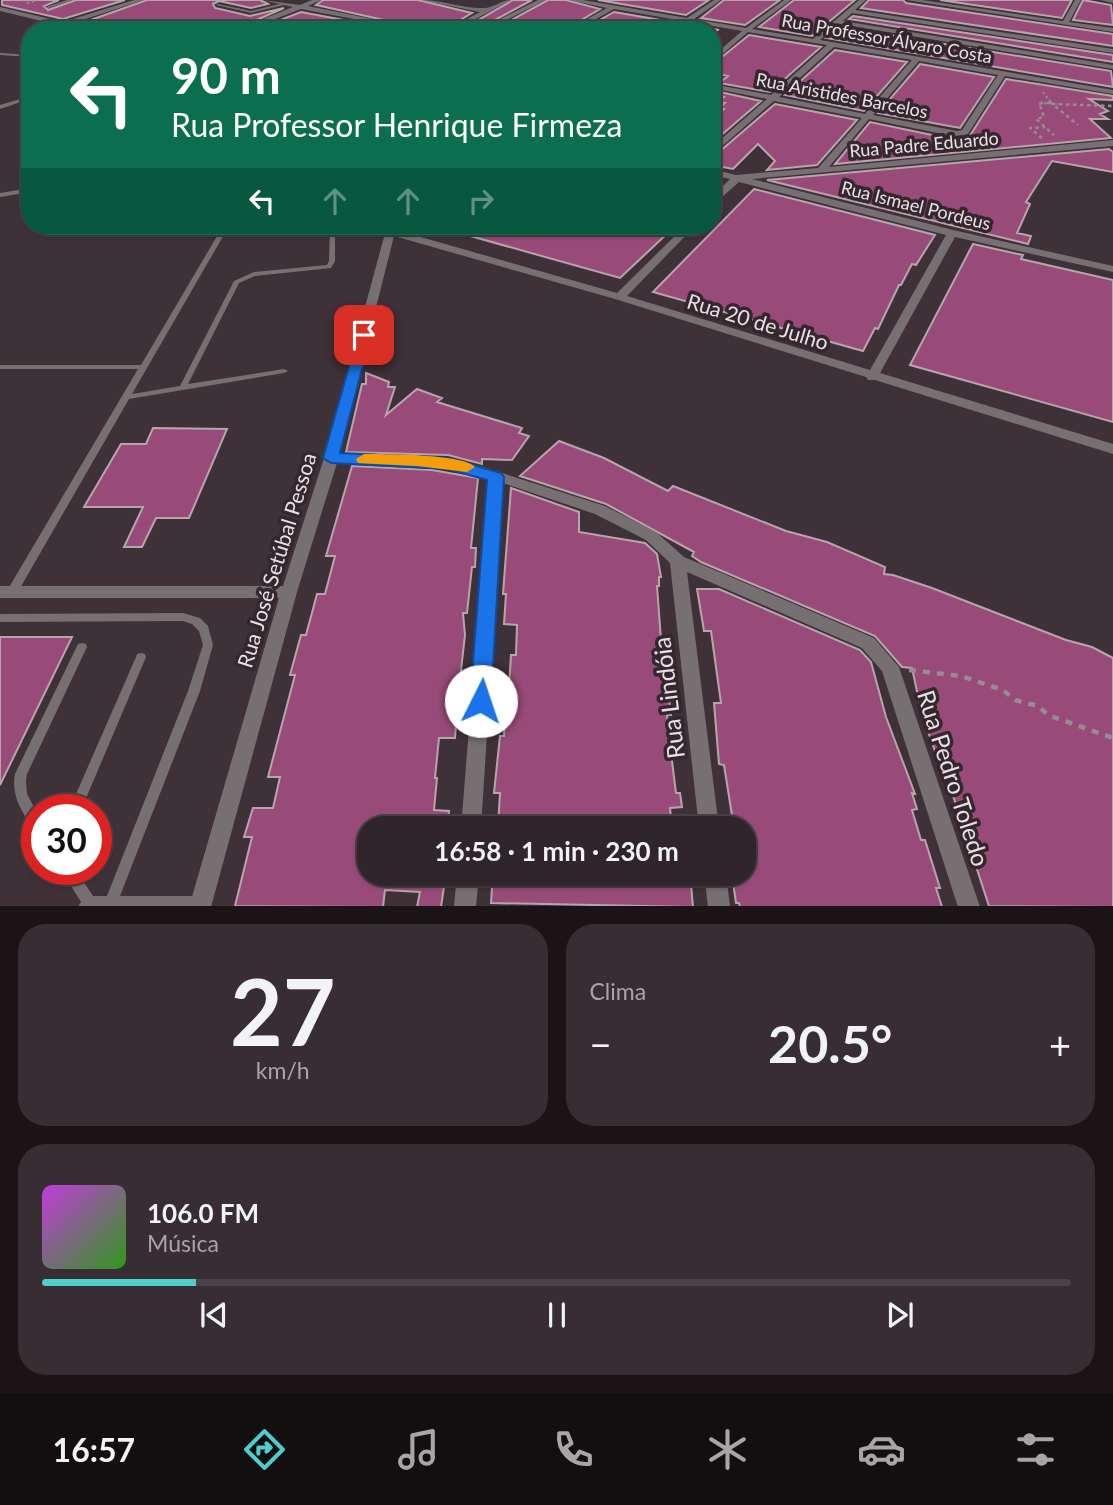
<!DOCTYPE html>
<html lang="pt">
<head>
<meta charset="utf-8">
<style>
	:root { --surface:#2f252a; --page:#372d32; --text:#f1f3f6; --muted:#a7a5a8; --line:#4a4247; --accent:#52cdce }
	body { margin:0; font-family:Lato,sans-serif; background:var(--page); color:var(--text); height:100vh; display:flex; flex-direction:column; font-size:26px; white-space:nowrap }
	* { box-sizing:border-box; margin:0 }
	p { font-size:23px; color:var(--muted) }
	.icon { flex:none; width:38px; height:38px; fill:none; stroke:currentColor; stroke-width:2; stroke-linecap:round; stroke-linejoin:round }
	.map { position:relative; height:906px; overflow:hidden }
	.details { display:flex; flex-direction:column; gap:18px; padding:18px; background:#1a1417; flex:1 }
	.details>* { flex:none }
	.guide { position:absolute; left:21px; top:21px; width:700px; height:214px; border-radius:28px; box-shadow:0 2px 5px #0004,0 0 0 2px var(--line); background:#0b6e4f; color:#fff; overflow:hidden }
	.speed { position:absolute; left:21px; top:794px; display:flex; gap:14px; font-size:35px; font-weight:700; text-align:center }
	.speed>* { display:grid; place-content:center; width:91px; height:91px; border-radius:50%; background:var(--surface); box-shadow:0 2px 5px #0004,0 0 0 2px var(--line); line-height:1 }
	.speed .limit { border:10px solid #d22; background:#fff; color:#111 }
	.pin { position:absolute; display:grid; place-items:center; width:60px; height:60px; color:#fff; margin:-30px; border-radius:14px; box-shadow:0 4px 10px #0006 }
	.me { position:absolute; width:77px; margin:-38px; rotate:4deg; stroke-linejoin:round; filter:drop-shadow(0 0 5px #0008) }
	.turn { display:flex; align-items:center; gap:24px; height:147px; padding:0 35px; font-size:32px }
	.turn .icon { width:91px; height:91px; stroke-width:2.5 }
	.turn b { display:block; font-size:49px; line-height:60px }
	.lanes { display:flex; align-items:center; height:66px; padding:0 35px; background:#0003; justify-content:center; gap:35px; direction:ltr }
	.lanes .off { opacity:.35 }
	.big { font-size:52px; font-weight:700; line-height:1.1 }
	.details .tile { flex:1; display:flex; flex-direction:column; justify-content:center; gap:10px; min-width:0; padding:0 24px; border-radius:28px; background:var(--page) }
	.details .dial { align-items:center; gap:0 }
	.dial b { font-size:91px; line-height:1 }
	.song { display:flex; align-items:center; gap:21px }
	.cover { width:84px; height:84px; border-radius:10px; background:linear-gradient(135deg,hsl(290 70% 55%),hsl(110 70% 35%)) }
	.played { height:7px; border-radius:4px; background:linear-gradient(90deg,var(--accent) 15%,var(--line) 15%) }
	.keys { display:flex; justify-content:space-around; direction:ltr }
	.heat { display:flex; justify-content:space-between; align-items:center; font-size:38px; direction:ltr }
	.details .tiles { flex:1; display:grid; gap:18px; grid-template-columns:1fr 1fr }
	.tile:last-child { grid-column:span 2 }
	.trip { position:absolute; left:357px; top:816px; width:399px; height:70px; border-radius:28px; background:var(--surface); box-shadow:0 2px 5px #0004,0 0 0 2px var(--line); font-weight:700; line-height:70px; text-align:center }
	.menu { display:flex; height:112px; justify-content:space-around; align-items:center; background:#130f11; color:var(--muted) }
	.menu .icon { width:49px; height:49px }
	.menu .on { color:var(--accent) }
	.menu b { font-size:32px; color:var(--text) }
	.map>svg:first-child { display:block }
	.building { fill:#984b78; stroke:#b7a5ae; stroke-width:2 }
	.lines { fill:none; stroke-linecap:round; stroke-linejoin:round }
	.path-far2 { stroke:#978c92; stroke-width:2; stroke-dasharray:2.5 2.5; stroke-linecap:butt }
	.path-far1 { stroke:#978c92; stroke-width:2.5; stroke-dasharray:3.5 3.5; stroke-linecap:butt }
	.path { stroke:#978c92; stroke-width:4.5; stroke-dasharray:7 7; stroke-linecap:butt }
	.service { fill:#777073; fill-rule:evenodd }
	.minor { fill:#777073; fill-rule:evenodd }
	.route { fill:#1a73e8; stroke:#114b97; stroke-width:2 }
	.slow { fill:#f59e0b }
	.labels { text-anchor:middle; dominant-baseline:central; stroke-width:7; stroke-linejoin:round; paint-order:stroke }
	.far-street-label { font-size:18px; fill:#e9e0e5; stroke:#34272e }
	.street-label { font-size:21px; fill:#e9e0e5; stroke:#34272e }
	.near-street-label { font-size:24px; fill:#e9e0e5; stroke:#34272e }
</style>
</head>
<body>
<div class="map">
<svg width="1113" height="907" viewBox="0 0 1113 907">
	<rect width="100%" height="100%" fill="#3f3138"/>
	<path class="building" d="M2 0H59L44 6 48 10 76 0H125L63 19 2 5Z
		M147 0H260L268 4 251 8 219 1 213 4 215 8 250 16 284 8 234 30H94L79 24Z
		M323 0H418L472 13 443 30H429L316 5Z
		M513 0H532L476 30H461Z
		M548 0H566L600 9 564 30H493Z
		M598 0H709L686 15Z
		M724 0H780L745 25 701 18Z
		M794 0H855L812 36 759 27Z
		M869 0H903L906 3 1113 34V46L861 8Z
		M940 0H1072L1062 18Z
		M1083 0 1111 5 1113 25 1073 20Z
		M301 12 397 30H254Z
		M614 12 719 30H582Z
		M853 16 1113 55V62L849 19Z
		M840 27 1111 71 1113 87 826 38Z
		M749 35 821 47 770 92 719 83 728 76 712 73V65Z
		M835 50 907 62 864 111 785 95Z
		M920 64 994 77 960 128 878 113Z
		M1006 79 1113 96V100L1089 99 1108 111 1100 114 1108 119H1090L1111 138 835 164 870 122 956 140 969 137Z
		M720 92 761 101 712 143V130L721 122 717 121 721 116 718 115 724 109 719 108 725 103 718 102 724 97 715 96Z
		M775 104 857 120 817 165 767 170 775 161 758 144 733 169 712 165V158Z
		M1109 149 1113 152V172L1052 161 1026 202 1030 204 1017 233 1031 236 1028 244 767 180Z
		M754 189 935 235 916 265 912 264 901 285H899L878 329 875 328 863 351 653 292Z
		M450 226H654L671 230 620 278 449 230Z
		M973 244 1023 255 1021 259 1113 280V422L910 365Z
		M366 373 389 382 388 387H395L386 415 417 389 442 398 437 402 522 428 519 433 529 436 512 460 482 459V464L448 455 346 452 362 384H366Z
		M153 428 227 429 189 518H156L142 547H124L143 507H84L121 444H146Z
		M559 441 604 458 668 491 673 486 786 531 827 542 885 567 884 574 893 575 932 588 1066 640 1092 647 1113 658V907L989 906 942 762H939L922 715 912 668 902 667 875 636 701 562 692 556 694 552 606 504 520 476Z
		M352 466 432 470 478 478 471 548H476L475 567H472L467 613H463L465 635 460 679H465L463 701H458L455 738H439L435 778H437L434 810 449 811 447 828H369V873H446L441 907H417L420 892 385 890 383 907 235 906 252 837H244L253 808H273L280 777H268L295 675H290L301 635H306L317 594H325L335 556H326Z
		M511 488 579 512V532L645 543 657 554 661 577H659V586H657L664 681H667L671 715H667L671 753 676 793H680L682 807 670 808 672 828H498L500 793H494L500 736H504L505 703H508L511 655H516L517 625 504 624 506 594H503Z
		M697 589H719L860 650 871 662 886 717 915 794 912 793 917 809 912 810 921 840H925L940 888H936L942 907H740L739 903H736L733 882H742L741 873H744V828H734L724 765 719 764 714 703H721L711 631H704Z
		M0 637H72L0 785Z
		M493 873H690L693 907 491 903Z"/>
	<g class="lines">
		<path class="path-far2" d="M27 3 38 0
			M1043 92 1052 104
			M1039 104 1050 103
			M1052 104H1058"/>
		<path class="path-far1" d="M1050 102 1078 125
			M1050 103H1039L1044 117 1036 119 1054 135
			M1052 104 1113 106
			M1042 138 1030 128 1045 127
			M429 227 435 226"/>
		<path class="path" d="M909 670 961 676 1003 690 1015 700 1038 706 1048 715 1113 738"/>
		<path class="service" d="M67 0H73L49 8 46 7Z
			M283 3 284 5 251 13 216 5 218 4 251 11Z
			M0 53 30 55V57L0 55Z
			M30 96V99L0 109V105Z
			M30 188V192L0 197V193Z
			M223 226H229L132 394 180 386 234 281 254 272 327 265 329 261 330 228 335 227V261L331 268 255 276 239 283 188 384 284 369 288 371 284 373 129 399 16 595 12 596 8 595 7 592 8 589 138 369H0V365H141Z
			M183 613 200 618 208 626 213 645 200 691 120 896H201L206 898 208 903 206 907H78L81 902 61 870H76L93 896H107L188 691 203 645 199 631 192 624 183 621 0 622V614Z
			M82 643 86 644 87 647 27 774 26 781 27 794 37 813V830L33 828C21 811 11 795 15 774L78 644Z
			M141 653 145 654 146 657 81 810H69L136 657 137 654Z"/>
		<path class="minor" d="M134 0H144L70 24 92 30H79L0 11V7L63 22Z
			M262 0 300 5 312 0H321L308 6 427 30H412L301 9 246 30H236L293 7Z
			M421 0C442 0 464 9 484 8 494 8 501 0 511 0L455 30H446L480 12Z
			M538 0H546L487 30H478Z
			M569 0H583L687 18 714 0H721L694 19 746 28 784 0H791L752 29 813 39 859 0H866L855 10 1113 49V53L852 13 843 21 1113 65V69L839 24 820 40 1113 90V94L1005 76 968 134 957 137 869 119 829 167 1113 140V146L752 179 953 230 1113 266V272L955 237 880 373 1113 444V454L875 380H868L866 377 615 299 394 236 339 454 448 458 480 466 605 506 656 532 684 557 874 638 899 667 980 907H958L882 671 862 648 687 572 719 828H699L670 563 646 540 595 514 503 483 481 828H461L489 479C440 462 387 465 337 463L297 592 211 907H189L279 598H0V586H283L324 458 387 226H397L396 230 617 293 685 226H695L627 296 870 370 946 235 739 182 712 206V197L730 179 712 175V169L736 175 818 168 862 118 774 101 712 155V147L767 99 712 88V84L771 95 827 45 748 32 712 63V57L742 31 614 9 576 30H567L607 8ZM834 47 912 60 865 114 779 97ZM919 61 998 75 962 130 957 131 873 115Z
			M906 0H922L1063 21 1075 0H1081L1069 22 1113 28V32Z
			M1100 0H1113V3Z
			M457 873H479L476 907H454Z
			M704 873H726L730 907H708Z"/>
	</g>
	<path class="route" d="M364 331 371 335 340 453 448 458 501 473 504 477 491 701 488 707 481 710 473 707 470 701 487 480 448 469 331 463 323 458 358 335Z"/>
	<path class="slow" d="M364 454C384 454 464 454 475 467L467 472 417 466 358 463 356 459Z"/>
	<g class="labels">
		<g class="far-street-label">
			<text transform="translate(887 38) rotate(10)">Rua Professor Álvaro Costa</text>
			<text transform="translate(842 95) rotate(11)">Rua Aristides Barcelos</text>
			<text transform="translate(924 144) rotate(-5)">Rua Padre Eduardo</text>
			<text transform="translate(916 205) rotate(14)">Rua Ismael Pordeus</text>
		</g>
		<g class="street-label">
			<text transform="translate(758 321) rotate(17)">Rua 20 de Julho</text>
			<text transform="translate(276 560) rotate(-73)">Rua José Setúbal Pessoa</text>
		</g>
		<g class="near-street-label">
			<text transform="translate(668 698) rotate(-97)">Rua Lindóia</text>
			<text transform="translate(954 778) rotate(72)">Rua Pedro Toledo</text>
		</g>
	</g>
</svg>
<div class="speed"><div class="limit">30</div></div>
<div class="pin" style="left:364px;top:335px;background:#d93025"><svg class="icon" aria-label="arrive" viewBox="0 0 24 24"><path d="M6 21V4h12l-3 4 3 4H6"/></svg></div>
<svg class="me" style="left:481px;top:701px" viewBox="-20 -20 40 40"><circle r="19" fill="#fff"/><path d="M0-13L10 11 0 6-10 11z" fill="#1a73e8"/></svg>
<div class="trip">16:58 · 1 min · 230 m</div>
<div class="guide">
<div class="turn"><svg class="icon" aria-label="left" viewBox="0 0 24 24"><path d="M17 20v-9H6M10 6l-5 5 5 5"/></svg><div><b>90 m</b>Rua Professor Henrique Firmeza</div></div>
<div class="lanes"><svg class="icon" aria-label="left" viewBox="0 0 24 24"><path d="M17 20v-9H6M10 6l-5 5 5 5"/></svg><svg class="icon off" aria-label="ahead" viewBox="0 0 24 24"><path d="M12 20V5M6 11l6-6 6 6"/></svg><svg class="icon off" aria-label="ahead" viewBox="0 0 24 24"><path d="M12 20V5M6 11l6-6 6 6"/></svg><svg class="icon off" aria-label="right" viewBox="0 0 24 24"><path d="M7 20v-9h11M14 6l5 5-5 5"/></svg></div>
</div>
</div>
<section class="details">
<div class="tiles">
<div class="tile dial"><b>27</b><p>km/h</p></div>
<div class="tile"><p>Clima</p>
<div class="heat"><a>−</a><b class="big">20.5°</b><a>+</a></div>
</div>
<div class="tile">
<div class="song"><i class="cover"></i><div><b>106.0 FM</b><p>Música</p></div></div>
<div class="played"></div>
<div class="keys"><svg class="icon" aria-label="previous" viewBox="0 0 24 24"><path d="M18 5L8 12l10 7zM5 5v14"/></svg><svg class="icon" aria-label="pause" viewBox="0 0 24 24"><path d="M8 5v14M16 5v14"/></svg><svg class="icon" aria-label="next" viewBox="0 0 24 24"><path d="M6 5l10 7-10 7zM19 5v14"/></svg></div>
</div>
</div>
</section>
<nav class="menu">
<b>16:57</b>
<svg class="icon on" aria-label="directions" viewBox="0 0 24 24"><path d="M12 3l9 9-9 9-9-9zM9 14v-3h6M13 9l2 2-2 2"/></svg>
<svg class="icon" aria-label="music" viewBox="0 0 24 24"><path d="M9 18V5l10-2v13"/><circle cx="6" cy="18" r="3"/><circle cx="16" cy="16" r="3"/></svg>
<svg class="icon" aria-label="phone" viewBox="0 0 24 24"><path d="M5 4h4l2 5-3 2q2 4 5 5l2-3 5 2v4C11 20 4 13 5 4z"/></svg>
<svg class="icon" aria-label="climate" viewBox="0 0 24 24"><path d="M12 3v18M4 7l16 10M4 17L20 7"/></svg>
<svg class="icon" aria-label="car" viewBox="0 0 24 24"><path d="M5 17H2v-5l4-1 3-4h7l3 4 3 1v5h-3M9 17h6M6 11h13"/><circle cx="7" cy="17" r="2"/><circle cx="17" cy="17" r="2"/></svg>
<svg class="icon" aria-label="filters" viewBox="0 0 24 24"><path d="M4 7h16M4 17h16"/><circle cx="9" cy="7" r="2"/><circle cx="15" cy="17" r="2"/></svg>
</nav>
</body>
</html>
